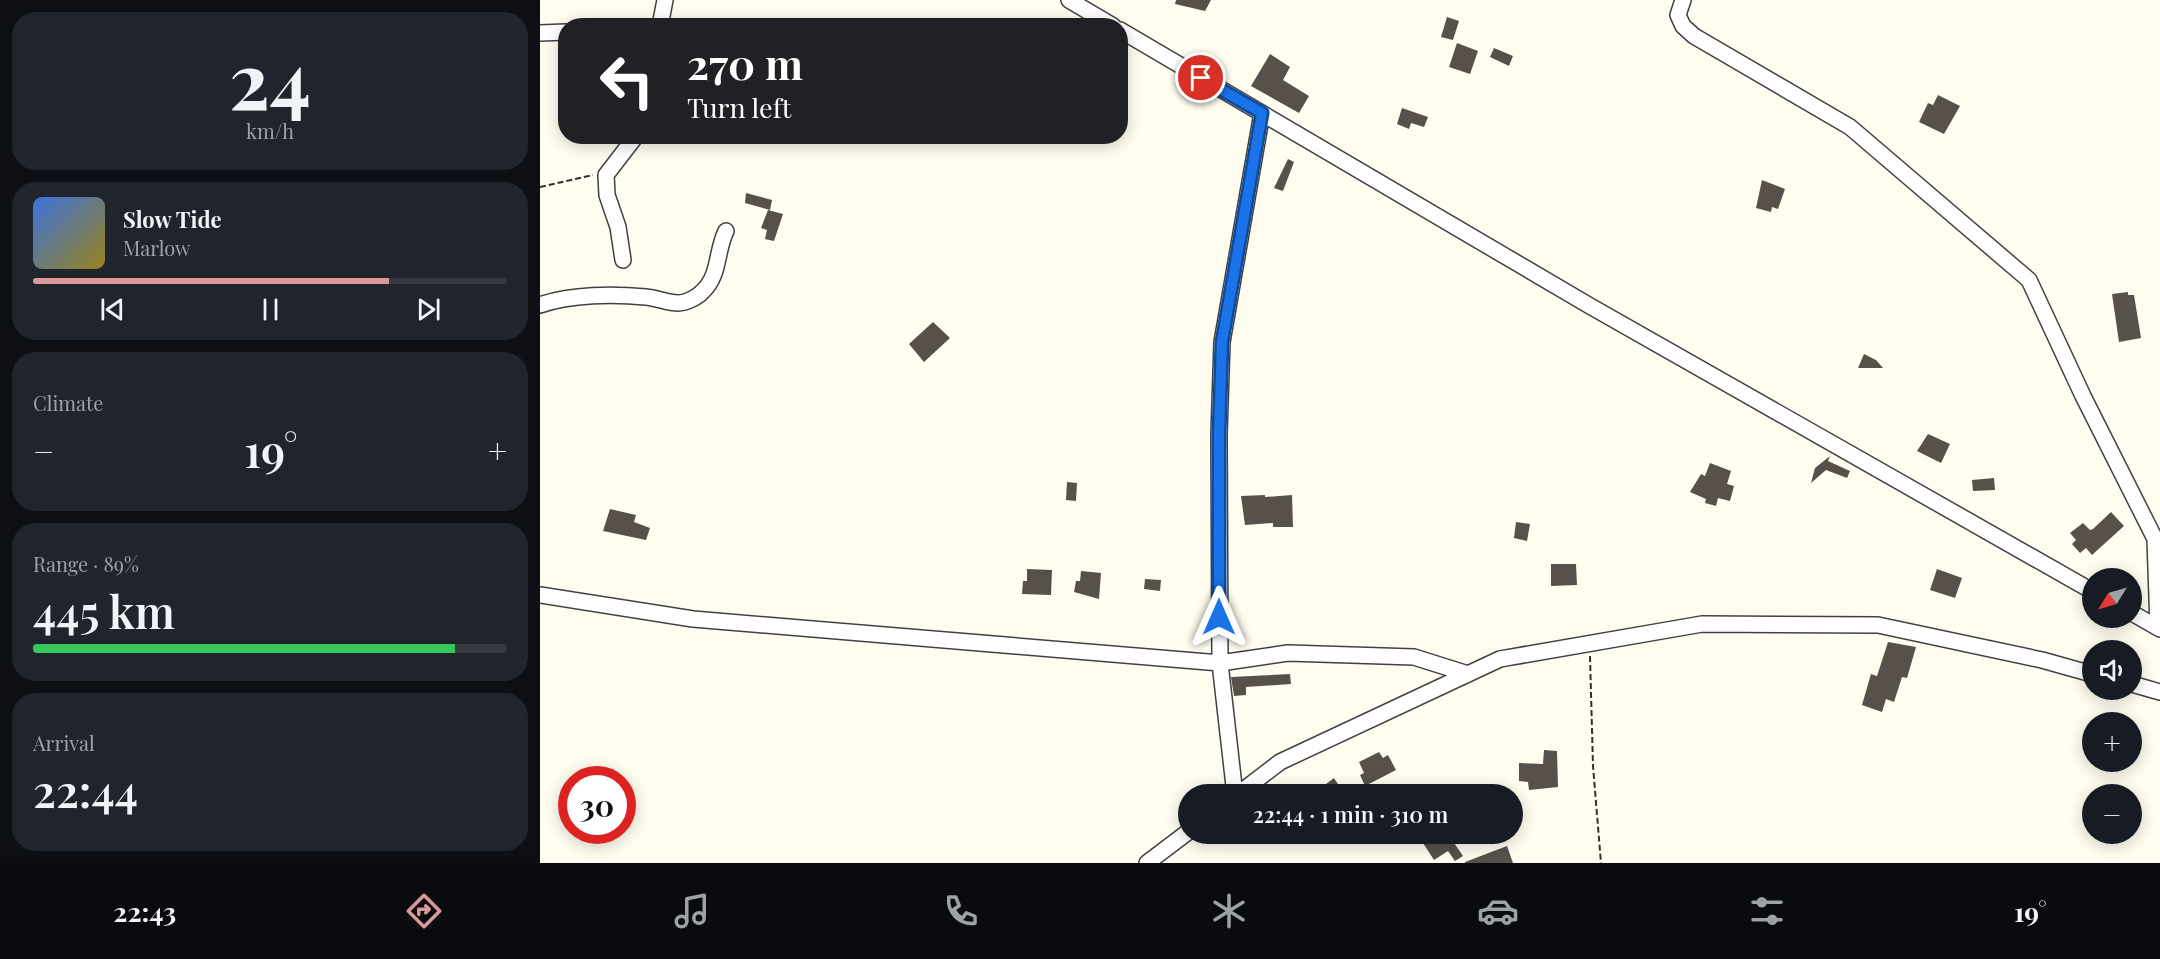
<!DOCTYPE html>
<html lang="en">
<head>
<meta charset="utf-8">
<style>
	:root { --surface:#171b24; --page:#20242c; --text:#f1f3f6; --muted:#9ea1a6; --line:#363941; --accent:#da9998 }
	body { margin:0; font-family:"Playfair Display",serif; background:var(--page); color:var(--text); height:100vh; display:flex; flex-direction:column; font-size:22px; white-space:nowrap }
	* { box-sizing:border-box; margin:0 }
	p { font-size:20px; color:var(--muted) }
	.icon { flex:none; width:33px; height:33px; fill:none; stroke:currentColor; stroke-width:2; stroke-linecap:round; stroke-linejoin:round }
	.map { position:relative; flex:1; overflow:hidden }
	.drawer { display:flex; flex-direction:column; gap:12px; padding:12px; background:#0d0f14; width:540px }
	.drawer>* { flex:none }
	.top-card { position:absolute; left:18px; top:18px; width:570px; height:126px; border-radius:24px; box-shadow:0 3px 15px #0003; background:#202124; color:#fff; overflow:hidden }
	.needle { width:39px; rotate:233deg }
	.tools { position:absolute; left:1542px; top:568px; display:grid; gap:12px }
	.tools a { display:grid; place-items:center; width:60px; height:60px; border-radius:50%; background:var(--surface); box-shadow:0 3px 15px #0003; font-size:30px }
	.speed { position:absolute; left:18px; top:766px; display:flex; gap:12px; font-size:30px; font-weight:700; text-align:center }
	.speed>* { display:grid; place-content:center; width:78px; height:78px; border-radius:50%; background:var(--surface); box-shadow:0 3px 15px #0003; line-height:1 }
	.speed .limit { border:9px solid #d22; background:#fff; color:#111 }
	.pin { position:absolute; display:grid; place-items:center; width:51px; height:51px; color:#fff; margin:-26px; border:3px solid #fff; border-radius:50%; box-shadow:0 2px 6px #0007 }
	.me { position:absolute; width:66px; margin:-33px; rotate:0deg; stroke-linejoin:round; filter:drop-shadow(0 0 4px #0008) }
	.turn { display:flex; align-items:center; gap:21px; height:126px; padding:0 30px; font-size:27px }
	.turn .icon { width:78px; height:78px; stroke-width:2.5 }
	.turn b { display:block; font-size:42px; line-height:51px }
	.big { font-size:45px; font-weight:600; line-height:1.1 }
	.drawer .card { flex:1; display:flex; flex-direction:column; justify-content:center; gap:9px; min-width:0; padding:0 21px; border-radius:24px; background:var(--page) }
	.drawer .dial { align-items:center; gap:0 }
	.dial b { font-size:78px; line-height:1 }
	.song { display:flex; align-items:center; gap:18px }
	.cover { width:72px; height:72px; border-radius:9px; background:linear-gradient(135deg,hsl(220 70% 55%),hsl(50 70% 35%)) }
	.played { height:6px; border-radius:3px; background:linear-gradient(90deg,var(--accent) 75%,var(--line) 75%) }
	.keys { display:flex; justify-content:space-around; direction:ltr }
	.heat { display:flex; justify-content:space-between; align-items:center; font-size:33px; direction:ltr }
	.charge { height:9px; border-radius:4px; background:linear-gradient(90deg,#34c759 89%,var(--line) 0) }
	.trip { position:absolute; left:638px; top:784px; width:345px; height:60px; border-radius:30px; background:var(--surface); box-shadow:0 3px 15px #0003; font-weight:600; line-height:60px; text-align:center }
	.tab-bar { display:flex; height:96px; justify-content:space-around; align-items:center; background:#090b0e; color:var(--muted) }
	.tab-bar .icon { width:42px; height:42px }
	.tab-bar .active { color:var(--accent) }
	.tab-bar b { font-size:27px; color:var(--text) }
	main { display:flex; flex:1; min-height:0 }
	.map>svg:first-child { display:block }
	.building { fill:#57504b }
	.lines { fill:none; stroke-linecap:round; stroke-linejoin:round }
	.minor-casing { stroke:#414141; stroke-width:18 }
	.path { stroke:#303030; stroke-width:2; stroke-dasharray:6 3; stroke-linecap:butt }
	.minor { stroke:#fff; stroke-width:15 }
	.route-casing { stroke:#114b97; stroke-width:15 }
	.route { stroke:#1a73e8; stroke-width:10 }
</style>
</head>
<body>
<main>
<section class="drawer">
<div class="card dial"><b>24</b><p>km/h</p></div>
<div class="card">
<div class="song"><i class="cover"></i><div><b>Slow Tide</b><p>Marlow</p></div></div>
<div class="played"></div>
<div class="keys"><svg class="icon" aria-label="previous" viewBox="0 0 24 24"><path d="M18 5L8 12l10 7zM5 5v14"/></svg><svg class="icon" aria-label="pause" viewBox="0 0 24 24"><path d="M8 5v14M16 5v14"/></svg><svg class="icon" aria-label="next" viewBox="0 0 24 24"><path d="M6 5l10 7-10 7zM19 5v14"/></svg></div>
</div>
<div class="card"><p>Climate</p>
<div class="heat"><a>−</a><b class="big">19°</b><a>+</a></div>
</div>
<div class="card"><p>Range · 89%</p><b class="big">445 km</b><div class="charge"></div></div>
<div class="card"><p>Arrival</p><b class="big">22:44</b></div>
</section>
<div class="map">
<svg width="1620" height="863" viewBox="0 0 1620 863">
	<rect width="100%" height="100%" fill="#fffdf0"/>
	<path class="building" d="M636 0H671L665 11 635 4Z
		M907 17 919 21 913 40 901 37Z
		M917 43 938 51 930 74 909 67Z
		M954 48 973 56 969 66 950 57Z
		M730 54 750 67 743 80 769 96 759 113 711 86Z
		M1398 95 1420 106 1404 134 1379 122 1388 103 1393 105Z
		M862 108 888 117 884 127 871 123 869 129 857 124Z
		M748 159 754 162 743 191 734 188Z
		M1222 180 1245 189 1238 209 1232 207 1231 212 1216 208Z
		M206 193 232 200 230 210 205 203Z
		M228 210 243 214 234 241 225 239 227 230 221 228Z
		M1588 292V295H1594L1601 338 1579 342 1572 294Z
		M393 322 410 338 384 362 369 344Z
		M1324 354 1336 360 1343 368H1318Z
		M1388 434 1410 444 1401 463 1377 451Z
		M1290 456 1288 461 1310 471 1307 478 1286 470 1271 483 1275 468Z
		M1170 463 1191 471 1187 484 1194 486 1190 501 1178 498 1176 506 1165 503 1166 499 1150 492 1161 474 1165 476Z
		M1454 478 1455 490 1433 491 1432 480Z
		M527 482 537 483 536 501 526 500Z
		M725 495V497L752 495 753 527H733V523L705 525 701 496Z
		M70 509 96 515 94 522 110 528 106 540 63 531Z
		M1571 512 1584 526 1552 555 1546 548 1540 553 1532 544 1536 540 1530 533 1543 523 1550 530 1553 529Z
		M976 522 990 524 987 541 974 538Z
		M1011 564H1036L1037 585 1011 586Z
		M487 569 512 570 511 595 482 594 483 581H487Z
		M1397 569 1422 578 1415 598 1390 590Z
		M541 571 561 573 559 599 534 592 536 581H540Z
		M605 579 621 580 620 591 604 589Z
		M1348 642 1376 647 1367 678 1362 677 1354 702 1346 699 1342 712 1322 705 1331 674 1337 676Z
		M750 674 751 684 706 687V695L694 696 691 677Z
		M1004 750 1017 751 1018 787 989 790 988 782 979 781V763L1003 764Z
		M839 752 843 758 848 755 856 770 825 786 820 775 824 773 819 762Z
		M794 778 805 795H793L786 784Z
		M897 834H908L923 856 915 861 908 851 894 860 883 843Z
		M967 846 973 863H925V862Z"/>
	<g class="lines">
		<defs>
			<path id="minor" d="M529 0 573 26
				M1143 0 1138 15 1143 26 1154 36 1310 127 1489 280 1543 396 1615 539 1618 628
				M120 26 125 0
				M580 30 1050 306 1552 591
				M0 33 26 32
				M83 260 78 227 67 195 66 175 96 136
				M0 305C31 294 74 294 106 297 117 298 128 303 138 303 146 303 158 297 163 291 180 275 176 251 186 231
				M0 595 153 619 680 663 748 653 874 657 928 674
				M1592 613 1620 629
				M1592 684 1620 692
				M695 795 680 663 679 434 682 342 722 113
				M697 795 740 762 960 659 1162 624 1338 625 1502 660 1552 674
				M607 863 648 832"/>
		</defs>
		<use href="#minor" class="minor-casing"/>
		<path class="path" d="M0 187 53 175
			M1050 656 1053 766 1061 863"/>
		<use href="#minor" class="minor"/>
	</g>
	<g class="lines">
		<defs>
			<path id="route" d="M661 78 722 113 682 342 679 434V617"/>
		</defs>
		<use href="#route" class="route-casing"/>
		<use href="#route" class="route"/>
	</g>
</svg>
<div class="tools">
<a><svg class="needle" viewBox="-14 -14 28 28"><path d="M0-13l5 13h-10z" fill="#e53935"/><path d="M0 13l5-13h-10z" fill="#9ea1a6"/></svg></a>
<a><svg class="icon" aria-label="sound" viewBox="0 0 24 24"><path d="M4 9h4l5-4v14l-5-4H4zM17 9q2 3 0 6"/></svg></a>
<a>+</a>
<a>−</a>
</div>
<div class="speed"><div class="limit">30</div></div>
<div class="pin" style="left:661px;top:78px;background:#d93025"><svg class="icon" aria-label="arrive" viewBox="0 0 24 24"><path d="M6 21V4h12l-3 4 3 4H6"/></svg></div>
<svg class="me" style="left:679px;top:617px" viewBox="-20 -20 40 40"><path d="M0-17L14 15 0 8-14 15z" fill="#1a73e8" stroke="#fff" stroke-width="4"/></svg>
<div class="trip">22:44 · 1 min · 310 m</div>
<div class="top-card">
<div class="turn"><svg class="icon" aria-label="left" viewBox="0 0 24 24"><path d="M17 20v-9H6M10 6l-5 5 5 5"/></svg><div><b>270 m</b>Turn left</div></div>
</div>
</div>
</main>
<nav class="tab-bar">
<b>22:43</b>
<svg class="icon active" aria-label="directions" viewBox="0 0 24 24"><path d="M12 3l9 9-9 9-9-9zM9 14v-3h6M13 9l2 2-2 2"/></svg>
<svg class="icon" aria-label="music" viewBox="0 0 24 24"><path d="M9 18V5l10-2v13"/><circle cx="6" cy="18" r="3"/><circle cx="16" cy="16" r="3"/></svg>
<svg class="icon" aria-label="phone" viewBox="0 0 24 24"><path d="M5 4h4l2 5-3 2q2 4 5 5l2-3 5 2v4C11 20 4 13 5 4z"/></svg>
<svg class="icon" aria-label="climate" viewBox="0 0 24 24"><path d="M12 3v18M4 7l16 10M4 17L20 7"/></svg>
<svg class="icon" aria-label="car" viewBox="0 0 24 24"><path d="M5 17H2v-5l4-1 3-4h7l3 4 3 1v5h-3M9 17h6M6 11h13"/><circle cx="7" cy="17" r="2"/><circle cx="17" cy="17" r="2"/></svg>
<svg class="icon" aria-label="filters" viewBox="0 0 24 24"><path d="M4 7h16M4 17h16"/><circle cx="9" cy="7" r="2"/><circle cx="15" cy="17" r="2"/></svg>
<b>19°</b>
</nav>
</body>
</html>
